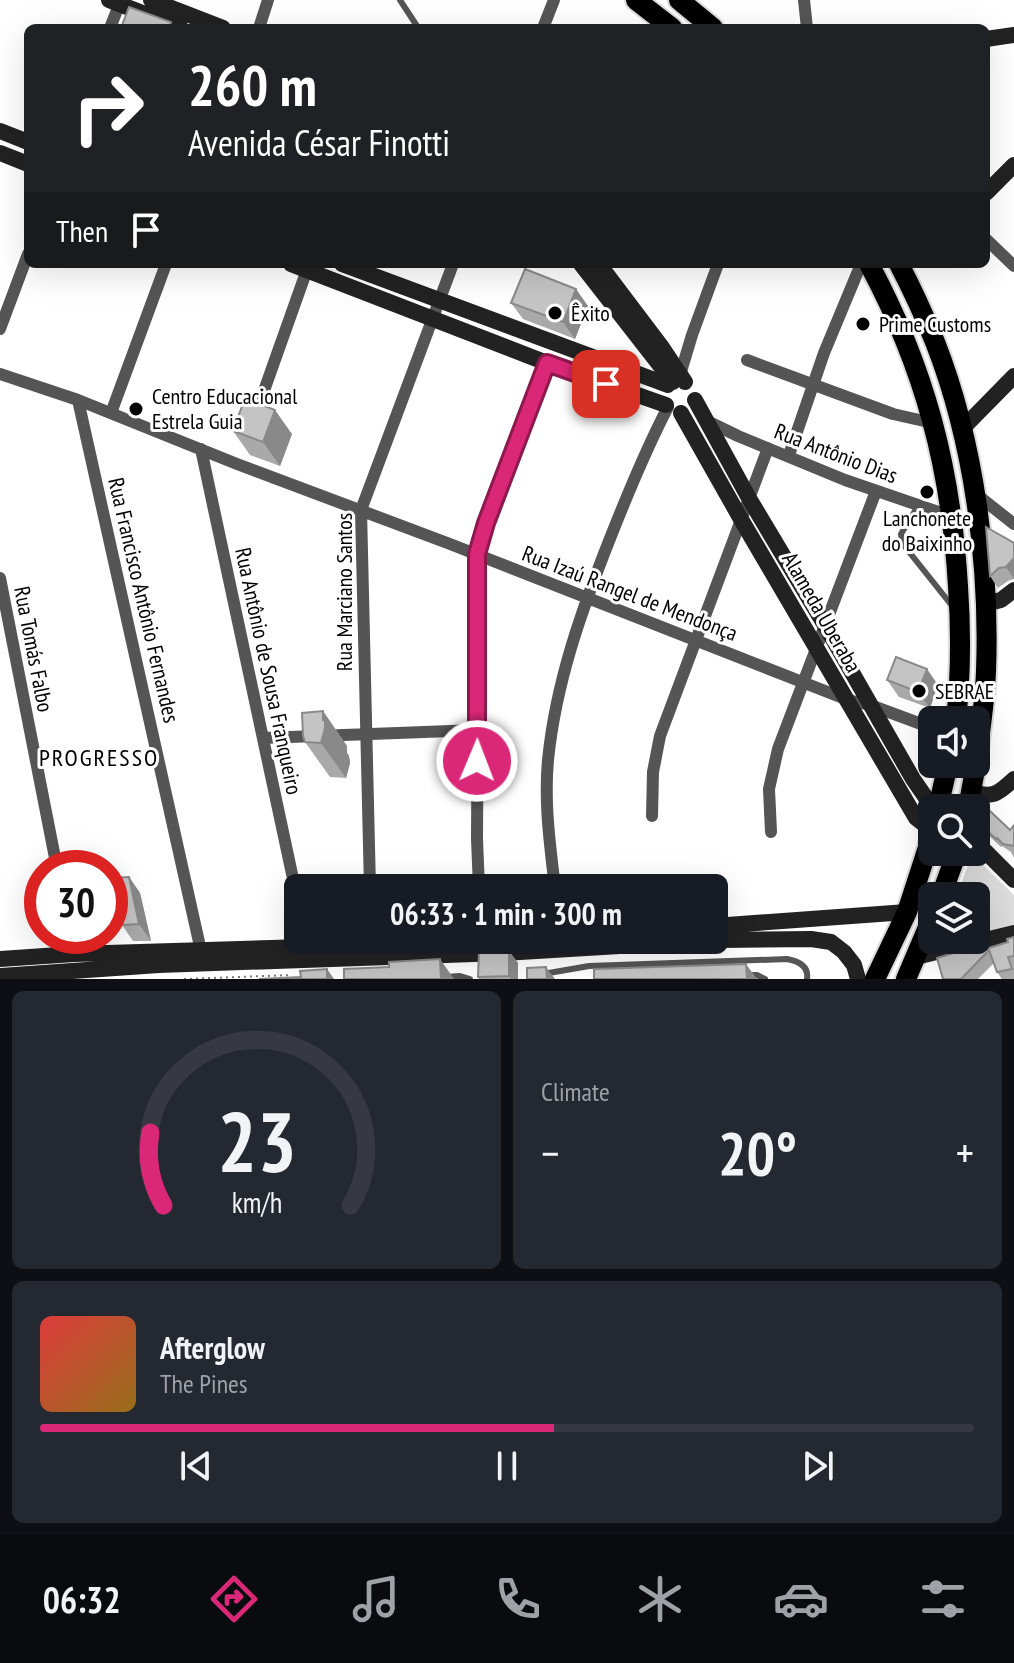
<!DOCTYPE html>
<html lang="en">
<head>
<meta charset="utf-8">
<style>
	:root { --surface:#171b24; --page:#242831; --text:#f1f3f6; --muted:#9ea1a6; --line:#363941; --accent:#db2777 }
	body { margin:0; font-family:"PT Sans Narrow",sans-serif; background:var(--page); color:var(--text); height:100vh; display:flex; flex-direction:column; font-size:30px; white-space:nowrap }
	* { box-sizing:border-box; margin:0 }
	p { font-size:26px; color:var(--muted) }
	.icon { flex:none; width:44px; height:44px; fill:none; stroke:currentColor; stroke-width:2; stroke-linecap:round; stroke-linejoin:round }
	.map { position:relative; height:979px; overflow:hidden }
	.panel { display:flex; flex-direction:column; gap:12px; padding:12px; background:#0d0f14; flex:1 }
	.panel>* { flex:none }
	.hud { position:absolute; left:24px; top:24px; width:966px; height:244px; border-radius:12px; box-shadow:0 8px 32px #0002; background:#202124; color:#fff; overflow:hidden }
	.buttons { position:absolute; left:918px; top:706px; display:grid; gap:16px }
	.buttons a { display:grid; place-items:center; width:72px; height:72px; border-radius:12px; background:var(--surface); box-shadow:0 8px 32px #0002; font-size:40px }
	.speed { position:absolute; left:24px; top:850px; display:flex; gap:16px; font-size:40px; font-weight:700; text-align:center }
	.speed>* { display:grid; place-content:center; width:104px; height:104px; border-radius:50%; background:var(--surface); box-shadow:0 8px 32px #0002; line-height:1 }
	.speed .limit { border:12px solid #d22; background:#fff; color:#111 }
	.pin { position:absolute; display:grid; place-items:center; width:68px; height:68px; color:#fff; margin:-34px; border-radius:16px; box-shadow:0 4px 12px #0006 }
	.me { position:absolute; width:88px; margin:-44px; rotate:1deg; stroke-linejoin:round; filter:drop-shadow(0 0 6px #0008) }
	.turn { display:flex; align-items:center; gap:28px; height:168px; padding:0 32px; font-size:36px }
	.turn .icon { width:104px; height:104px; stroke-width:2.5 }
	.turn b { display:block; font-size:56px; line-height:68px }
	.then { display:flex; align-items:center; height:76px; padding:0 32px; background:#0003; gap:16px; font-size:30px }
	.big { font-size:60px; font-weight:800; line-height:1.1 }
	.panel .tile { flex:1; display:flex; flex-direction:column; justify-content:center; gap:12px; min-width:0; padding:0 28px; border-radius:12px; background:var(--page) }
	.panel .dial { align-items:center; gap:0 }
	.dial svg { height:208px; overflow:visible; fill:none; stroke:var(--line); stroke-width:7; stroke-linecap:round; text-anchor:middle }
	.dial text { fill:var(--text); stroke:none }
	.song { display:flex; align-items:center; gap:24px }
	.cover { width:96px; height:96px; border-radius:12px; background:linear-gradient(135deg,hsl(0 70% 55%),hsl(40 70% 35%)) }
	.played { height:8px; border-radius:4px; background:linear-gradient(90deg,var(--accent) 55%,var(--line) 55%) }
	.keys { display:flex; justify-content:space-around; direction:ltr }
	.heat { display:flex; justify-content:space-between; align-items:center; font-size:44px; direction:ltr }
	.panel .tiles { flex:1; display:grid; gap:12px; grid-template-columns:1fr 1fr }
	.tile:last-child { grid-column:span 2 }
	.trip { position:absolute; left:284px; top:874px; width:444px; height:80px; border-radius:12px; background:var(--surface); box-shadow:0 8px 32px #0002; font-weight:800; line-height:80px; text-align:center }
	.tab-bar { display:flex; height:128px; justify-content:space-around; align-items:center; background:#090b0e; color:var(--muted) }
	.tab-bar .icon { width:56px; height:56px }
	.tab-bar .current { color:var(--accent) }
	.tab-bar b { font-size:36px; color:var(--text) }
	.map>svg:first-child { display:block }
	.green { fill:#dcdcdc }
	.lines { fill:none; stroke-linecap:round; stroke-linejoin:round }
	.primary-casing { stroke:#dbdbdb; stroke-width:24 }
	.path { stroke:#777; stroke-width:2; stroke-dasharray:2 4; stroke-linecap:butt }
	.lane { stroke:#555; stroke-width:6 }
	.street { stroke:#555; stroke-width:12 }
	.secondary { stroke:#222; stroke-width:16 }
	.primary { stroke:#000; stroke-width:20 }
	.wall { fill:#a9a9a9 }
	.shaded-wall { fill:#898989 }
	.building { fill:#c4c4c4; stroke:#898989; stroke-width:2 }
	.route-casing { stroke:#8e194d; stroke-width:20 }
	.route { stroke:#db2777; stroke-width:14 }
	.poi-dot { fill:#000; stroke:#fff; stroke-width:3 }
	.labels { text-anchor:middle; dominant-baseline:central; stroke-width:6; stroke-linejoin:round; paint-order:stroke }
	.poi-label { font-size:22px; fill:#000; stroke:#fff; text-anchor:start }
	.street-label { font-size:22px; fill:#000; stroke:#fff }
	.neighbourhood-label { font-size:24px; letter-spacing:2px; fill:#000; stroke:#fff }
</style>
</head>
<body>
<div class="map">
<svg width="1014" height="979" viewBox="0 0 1014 979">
	<rect width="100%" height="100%" fill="#fff"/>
	<path class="green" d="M972 854 1014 895V925L976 936V896H957Z"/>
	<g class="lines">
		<defs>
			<path id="primary" d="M636 0 672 28
				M679 0 713 28
				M869 264C925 368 951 468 958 586 961 630 961 675 956 720
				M899 264C912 289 924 315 935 342 974 441 990 564 986 671 985 702 980 732 976 762
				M938 808 948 764
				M968 808 976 764
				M941 896 957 852
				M875 979 907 912 932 835
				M906 979 932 918"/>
		</defs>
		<use href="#primary" class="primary-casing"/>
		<path class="path" d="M184 979 292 975"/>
		<path class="lane" d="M400 0 417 26
			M918 506 901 534 902 543 953 607
			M543 974 589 966 787 959C798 961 809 966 807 979
			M749 975H757L765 979
			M446 977 460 976 470 979"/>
		<path class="street" d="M804 0 807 28
			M110 28 121 0
			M259 28 268 0
			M543 28 554 0
			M986 239 1014 266
			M0 329 28 254
			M747 360 893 414 933 423
			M0 374 78 400 237 464 450 544 848 700 870 705 932 728
			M680 375 692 335 718 264
			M78 400 201 951
			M111 413 166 264
			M255 416 309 264
			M707 421 738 436 845 480 953 517
			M201 449 298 902
			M789 455 824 353 861 264
			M976 494 1014 524
			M0 578 57 868
			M263 738 478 730
			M652 816 653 772 660 736 768 448
			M771 832 769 789 778 749 876 491
			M370 888 361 510 453 264
			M479 888 477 839 478 667 477 554 486 523 547 363
			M555 888C550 845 544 803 548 760 556 681 582 609 611 536 628 493 646 449 668 407
			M70 936 74 954"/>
		<path class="secondary" d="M109 0 181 28
			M151 0 223 28
			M986 39 1014 35
			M0 131 28 142
			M0 153 28 164
			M986 193 1014 165
			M291 264 547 363 666 405
			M342 264 668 385
			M581 264 673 382
			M599 264 661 346 685 382
			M695 400 750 500 826 627 913 779 933 808
			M681 413 742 521 916 818 925 825 932 826
			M961 430 1014 376
			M985 604 1001 600 1014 590
			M971 791C992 799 998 794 1014 779
			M976 842 1014 880
			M714 926 907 912
			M916 957 1014 933
			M0 959 74 954 371 945 459 940
			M0 976 159 965 502 953 719 940 811 939 831 942 844 952 854 965 858 979"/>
		<use href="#primary" class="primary"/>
	</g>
	<path class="wall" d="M511 303 588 306 575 339 523 319Z
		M233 431 292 434 280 466 250 455Z
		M1014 543V579L1008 581 998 588 990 576Z
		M887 680 938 685 930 708 899 697Z
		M323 711 347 746V753L349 756 350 763 346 778 330 777 305 742Z
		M977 822 1010 830 1014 825V858L1011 852 1002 846 1001 847 983 830Z
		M129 877 140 893 151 941H133L122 925Z
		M1014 937V979H1002L997 972 994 963 978 979H943L981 950 1008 942Z
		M509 951 518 963V979H479L478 977Z"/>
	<path class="shaded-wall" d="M576 289 588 306 575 339 563 322Z
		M275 410 292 434 280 466 263 442Z
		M1014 558V579L1006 567Z
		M927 669 938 685 930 708 918 692Z
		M323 711 347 746V753L349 756 350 763 346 778 321 743Z
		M129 877 140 893 151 941 139 924Z
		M509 951 518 963V979H511L509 976Z
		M440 959 454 979H441Z
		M746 964 757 979H747Z
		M546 967 555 979H547Z
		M327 969 334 979H327Z"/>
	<path class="building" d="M129 7 171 22 169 28H121Z
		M525 269 576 289 563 322 511 303Z
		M245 398 275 410 263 442 233 431Z
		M986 527 1014 543V558L1006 567 999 568 990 576Z
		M896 657 927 669 918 692 887 680Z
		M323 711V720L325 721V728L321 743 305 742 303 736 302 713Z
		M989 810 1010 830 1014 825V846L1003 844 997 838 996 839 977 822Z
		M129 877 139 924 122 925 112 878Z
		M323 883 324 888H298V911L295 912 290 885Z
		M1014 937V956L1008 957 1012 969 997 972 989 950 961 979H943L937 958 977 946 979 951 1008 942 1007 939Z
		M509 951V976L478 977 479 952Z
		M440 959 441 979H344V969L389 967V962Z
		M746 964 747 979H594V969Z
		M546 967 547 979H527V968Z
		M327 969V979H259L301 977 300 971Z"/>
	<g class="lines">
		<defs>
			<path id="route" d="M477 761V554L486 523 547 363 606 384"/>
		</defs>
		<use href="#route" class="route-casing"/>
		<use href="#route" class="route"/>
	</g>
	<g class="poi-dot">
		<circle cx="555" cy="313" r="8"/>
		<circle cx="863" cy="324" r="8"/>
		<circle cx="136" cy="409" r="8"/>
		<circle cx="927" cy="492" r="8"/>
		<circle cx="919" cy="691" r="8"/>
	</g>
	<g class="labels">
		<g class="poi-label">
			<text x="571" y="313">Êxito</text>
			<text x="879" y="324">Prime Customs</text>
			<text x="152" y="396">Centro Educacional<tspan x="152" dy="25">Estrela Guia</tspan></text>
			<text x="927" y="518" text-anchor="middle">Lanchonete<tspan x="927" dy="25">do Baixinho</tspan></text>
			<text x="935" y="691">SEBRAE</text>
		</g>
		<g class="street-label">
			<text transform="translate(836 453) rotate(21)">Rua Antônio Dias</text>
			<text transform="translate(344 592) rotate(-90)">Rua Marciano Santos</text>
			<text transform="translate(630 593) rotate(21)">Rua Izaú Rangel de Mendonça</text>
			<text transform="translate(144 600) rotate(77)">Rua Francisco Antônio Fernandes</text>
			<text transform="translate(822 612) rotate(60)">Alameda Uberaba</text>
			<text transform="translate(34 649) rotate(79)">Rua Tomás Falbo</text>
			<text transform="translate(269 671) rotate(78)">Rua Antônio de Sousa Franqueiro</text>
		</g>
		<g class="neighbourhood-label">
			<text x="99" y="757">PROGRESSO</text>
		</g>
	</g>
</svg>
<div class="buttons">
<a><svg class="icon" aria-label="sound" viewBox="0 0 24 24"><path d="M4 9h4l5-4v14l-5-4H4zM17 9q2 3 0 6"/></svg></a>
<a><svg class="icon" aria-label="search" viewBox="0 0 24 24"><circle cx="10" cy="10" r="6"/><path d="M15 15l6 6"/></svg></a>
<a><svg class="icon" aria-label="layers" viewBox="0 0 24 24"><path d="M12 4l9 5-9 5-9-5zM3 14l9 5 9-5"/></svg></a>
</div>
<div class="speed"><div class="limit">30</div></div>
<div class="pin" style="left:606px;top:384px;background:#d93025"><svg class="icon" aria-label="arrive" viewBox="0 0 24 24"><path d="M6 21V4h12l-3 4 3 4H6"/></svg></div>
<svg class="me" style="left:477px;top:761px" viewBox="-20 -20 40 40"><circle r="17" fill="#db2777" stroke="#fff" stroke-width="3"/><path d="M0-11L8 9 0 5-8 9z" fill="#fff"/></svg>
<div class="trip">06:33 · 1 min · 300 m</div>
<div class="hud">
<div class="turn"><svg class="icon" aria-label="right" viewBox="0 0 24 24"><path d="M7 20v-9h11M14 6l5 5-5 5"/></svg><div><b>260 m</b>Avenida César Finotti</div></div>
<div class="then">Then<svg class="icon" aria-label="arrive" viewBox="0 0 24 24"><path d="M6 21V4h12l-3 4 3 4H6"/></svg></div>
</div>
</div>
<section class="panel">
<div class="tiles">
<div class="tile dial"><svg viewBox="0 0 100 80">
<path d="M14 69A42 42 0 1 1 86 69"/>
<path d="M14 69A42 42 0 0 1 9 41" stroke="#db2777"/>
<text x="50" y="56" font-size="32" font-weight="700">23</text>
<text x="50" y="72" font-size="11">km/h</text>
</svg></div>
<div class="tile"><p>Climate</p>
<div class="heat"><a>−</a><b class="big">20°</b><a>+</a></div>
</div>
<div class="tile">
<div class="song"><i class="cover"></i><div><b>Afterglow</b><p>The Pines</p></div></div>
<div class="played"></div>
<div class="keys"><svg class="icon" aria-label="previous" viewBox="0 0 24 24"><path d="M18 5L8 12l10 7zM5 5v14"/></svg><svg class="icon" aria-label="pause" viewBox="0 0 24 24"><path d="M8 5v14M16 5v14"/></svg><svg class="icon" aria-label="next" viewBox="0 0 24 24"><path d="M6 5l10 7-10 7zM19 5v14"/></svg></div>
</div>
</div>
</section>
<nav class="tab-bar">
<b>06:32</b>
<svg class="icon current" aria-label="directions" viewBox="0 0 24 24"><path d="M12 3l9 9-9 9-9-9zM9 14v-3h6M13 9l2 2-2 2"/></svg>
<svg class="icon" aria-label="music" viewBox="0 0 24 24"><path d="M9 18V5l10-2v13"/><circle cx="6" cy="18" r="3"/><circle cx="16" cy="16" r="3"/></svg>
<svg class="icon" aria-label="phone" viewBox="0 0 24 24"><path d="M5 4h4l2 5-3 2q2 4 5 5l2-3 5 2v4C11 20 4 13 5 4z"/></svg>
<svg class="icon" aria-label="climate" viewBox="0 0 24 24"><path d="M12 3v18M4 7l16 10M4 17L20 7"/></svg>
<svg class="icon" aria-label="car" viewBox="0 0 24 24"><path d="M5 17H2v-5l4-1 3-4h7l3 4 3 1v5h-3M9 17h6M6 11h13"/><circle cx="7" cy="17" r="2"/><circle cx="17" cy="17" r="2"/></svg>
<svg class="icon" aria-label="filters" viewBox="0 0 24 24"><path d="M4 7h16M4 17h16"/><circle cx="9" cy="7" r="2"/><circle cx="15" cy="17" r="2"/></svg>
</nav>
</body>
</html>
